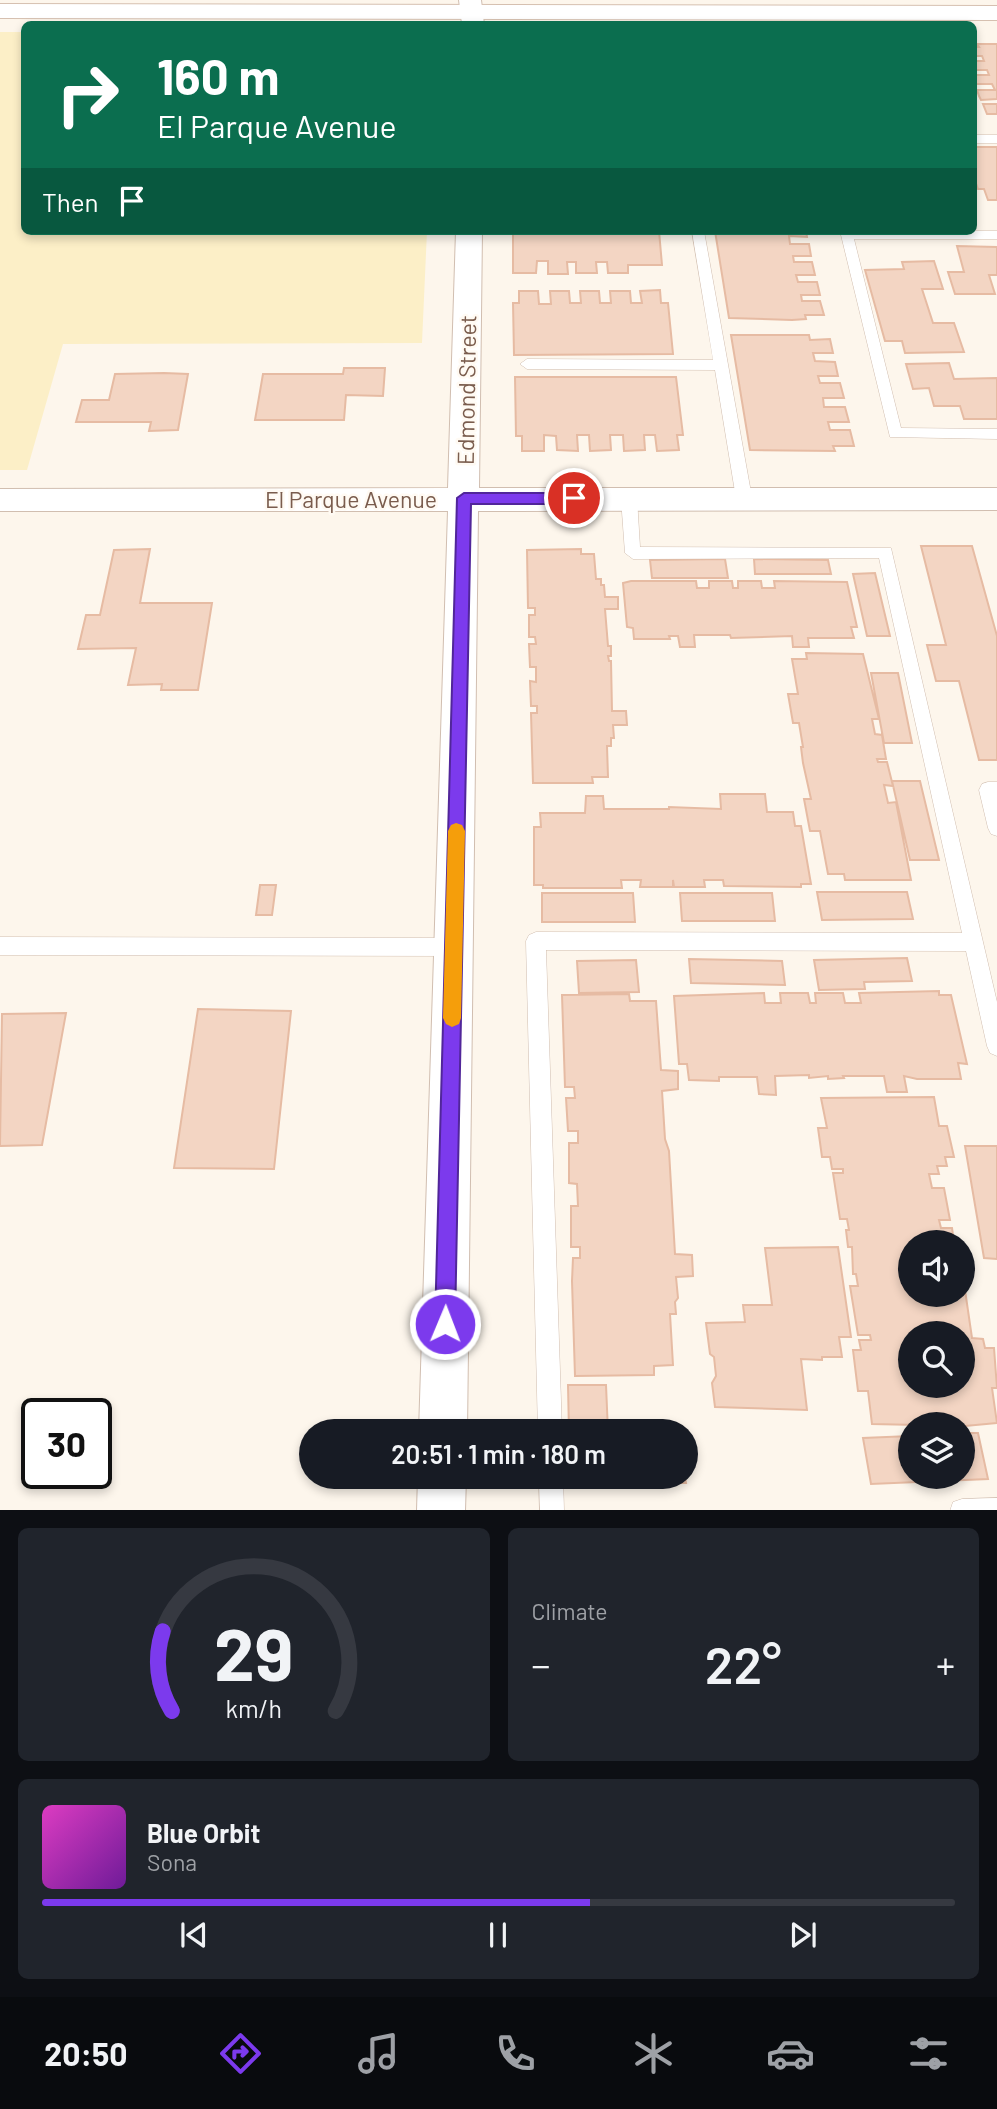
<!DOCTYPE html>
<html lang="en">
<head>
<meta charset="utf-8">
<style>
	:root { --surface:#171b24; --page:#20242c; --text:#f1f3f6; --muted:#9ea1a6; --line:#363941; --accent:#7c3aed }
	body { margin:0; font-family:Barlow,sans-serif; background:var(--page); color:var(--text); height:100vh; display:flex; flex-direction:column; font-size:26px; white-space:nowrap }
	* { box-sizing:border-box; margin:0 }
	p { font-size:23px; color:var(--muted) }
	.icon { flex:none; width:38px; height:38px; fill:none; stroke:currentColor; stroke-width:2; stroke-linecap:round; stroke-linejoin:round }
	.map { position:relative; height:1510px; overflow:hidden }
	.side { display:flex; flex-direction:column; gap:18px; padding:18px; background:#0d0f14; flex:1 }
	.side>* { flex:none }
	.top-card { position:absolute; left:21px; top:21px; width:956px; height:214px; border-radius:10px; box-shadow:0 4px 10px #0003; background:#0b6e4f; color:#fff; overflow:hidden }
	.buttons { position:absolute; left:898px; top:1230px; display:grid; gap:14px }
	.buttons a { display:grid; place-items:center; width:77px; height:77px; border-radius:50%; background:var(--surface); box-shadow:0 4px 10px #0003; font-size:35px }
	.speed { position:absolute; left:21px; top:1398px; display:flex; gap:14px; font-size:35px; font-weight:700; text-align:center }
	.speed>* { display:grid; place-content:center; width:91px; height:91px; border-radius:50%; background:var(--surface); box-shadow:0 4px 10px #0003; line-height:1 }
	.speed .limit { border:4px solid #111; border-radius:10px; background:#fff; color:#111 }
	.pin { position:absolute; display:grid; place-items:center; width:60px; height:60px; color:#fff; margin:-30px; border:4px solid #fff; border-radius:50%; box-shadow:0 2px 7px #0007 }
	.me { position:absolute; width:77px; margin:-38px; rotate:1deg; stroke-linejoin:round; filter:drop-shadow(0 0 5px #0008) }
	.turn { display:flex; align-items:center; gap:24px; height:147px; padding:0 21px; font-size:32px }
	.turn .icon { width:91px; height:91px; stroke-width:2.5 }
	.turn b { display:block; font-size:49px; line-height:60px }
	.then { display:flex; align-items:center; height:66px; padding:0 21px; background:#0003; gap:14px; font-size:26px }
	.big { font-size:52px; font-weight:600; line-height:1.1 }
	.side .tile { flex:1; display:flex; flex-direction:column; justify-content:center; gap:10px; min-width:0; padding:0 24px; border-radius:10px; background:var(--page) }
	.side .dial { align-items:center; gap:0 }
	.dial svg { height:182px; overflow:visible; fill:none; stroke:var(--line); stroke-width:7; stroke-linecap:round; text-anchor:middle }
	.dial text { fill:var(--text); stroke:none }
	.song { display:flex; align-items:center; gap:21px }
	.cover { width:84px; height:84px; border-radius:10px; background:linear-gradient(135deg,hsl(310 70% 55%),hsl(280 70% 35%)) }
	.played { height:7px; border-radius:4px; background:linear-gradient(90deg,var(--accent) 60%,var(--line) 60%) }
	.keys { display:flex; justify-content:space-around; direction:ltr }
	.heat { display:flex; justify-content:space-between; align-items:center; font-size:38px; direction:ltr }
	.side .tiles { flex:1; display:grid; gap:18px; grid-template-columns:1fr 1fr }
	.tile:last-child { grid-column:span 2 }
	.trip { position:absolute; left:299px; top:1419px; width:399px; height:70px; border-radius:35px; background:var(--surface); box-shadow:0 4px 10px #0003; font-weight:600; line-height:70px; text-align:center }
	.tab-bar { display:flex; height:112px; justify-content:space-around; align-items:center; background:#090b0e; color:var(--muted) }
	.tab-bar .icon { width:49px; height:49px }
	.tab-bar .current { color:var(--accent) }
	.tab-bar b { font-size:32px; color:var(--text) }
	.map>svg:first-child { display:block }
	.sand { fill:#fcefc7 }
	.building { fill:#f3d5c3; stroke:#e6bba3; stroke-width:2; fill-rule:evenodd }
	.lines { fill:none; stroke-linecap:round; stroke-linejoin:round }
	.lane-casing { stroke:#d1beb0; stroke-width:1 }
	.street-casing { stroke:#d1beb0; stroke-width:2 }
	.secondary-casing { stroke:#d6c0b0; stroke-width:2 }
	.lane { fill:#fff; fill-rule:evenodd }
	.street { fill:#fff; fill-rule:evenodd }
	.secondary { fill:#fff; fill-rule:evenodd }
	.route { fill:#7c3aed; stroke:#51269a; stroke-width:2 }
	.slow { fill:#f59e0b }
	.labels { text-anchor:middle; dominant-baseline:central; stroke-width:5; stroke-linejoin:round; paint-order:stroke }
	.street-label { font-size:23px; fill:#7a5c4d; stroke:#fffaf3 }
</style>
</head>
<body>
<div class="map">
<svg width="997" height="1511" viewBox="0 0 997 1511">
	<rect width="100%" height="100%" fill="#fdf6ec"/>
	<path class="sand" d="M0 32H24V231H427L422 343 63 344 27 470H0Z"/>
	<path class="building" d="M977 44H997V99L981 100 979 96 977 90H995L992 84H976L973 75H989L987 70H973V61H984L982 56H973V47H979Z
		M983 104H997V114H987Z
		M973 147H997V200H988L984 189H978L973 175Z
		M513 231H659L662 265H628V273H608L607 262H596L597 273H576V262H567L568 274H548V261H537L536 273H513Z
		M715 231H806L807 237 789 236 790 244H809L811 256H793L794 262H812L815 275H796L798 282H817L820 295H801L802 301H820L824 315H805L806 319 792 320 729 318Z
		M957 246 997 247V275H989L995 294H955L948 272H964Z
		M934 261 943 289H922L933 323H954L964 352 905 353 902 341H885L865 270 904 269 902 262Z
		M660 290 661 303H668L673 354 514 355 513 303H519V291H538L539 304H551L550 291H569L570 303H581L580 291H599L600 303H611L610 291H630L631 303H642L640 291Z
		M731 335H809L810 340 830 339 833 353H813L815 361 835 362 838 376H818L820 383H840L844 398H823L824 407H845L849 422H828L830 430H850L854 446H833L835 451 750 450Z
		M949 363 954 379 997 378V419H964L960 406H934L929 388 913 389 906 364Z
		M344 368H385L383 396 346 395 344 420H255L263 374H343Z
		M164 373 188 374 178 430 149 431 151 422H76L82 400H109L115 374Z
		M515 377H676L683 435H677L679 450 657 451 655 435H644L645 450 624 451 623 435H610L611 450 590 451 589 435H577L578 451 557 450 556 436 544 435V451H522V436H516Z
		M921 546H972L997 636V760H979L959 681H936L927 645H946Z
		M150 549 140 603H212L198 690H161L162 684 128 685 136 648 78 649 86 615H100L114 550Z
		M581 549V554H594L596 579H601V585H604L605 597H618V609H605L608 646H611V656H608L609 661H611L612 711H626L627 725H613L614 738H611V746H607L608 777H592L593 783H533L531 713H537V706H531L530 681 536 682V667H530L529 644H536L535 637H529V615H535V608H528L527 550Z
		M725 559 728 578H652L650 560Z
		M754 559 828 560 831 574H755Z
		M875 573 890 636H867L853 574Z
		M631 581H696L697 588H709V581H732L733 588H738V581H761L762 588H775L774 581 847 582 857 627H851L854 638H808L809 647H793L792 636 731 638 730 635H694L695 647H680L678 636H669L670 639H634L633 628 627 627 623 583Z
		M806 653 863 654 879 719H872L875 734 882 735 886 759H877L878 762H887L893 786 884 785 888 803 896 802 911 880H845L844 874H828L820 831H810L804 799H811L803 763 801 747H803L799 723H793L788 694H798L792 659H807Z
		M871 673H898L912 743H884Z
		M892 781H920L939 860H910Z
		M720 794H765L767 812H793L795 826H801L811 884H801V887L724 886 723 880H704L705 887H674L673 880V887H640L641 880H621L622 888H543V885H534V827H541L540 813H585L586 796H603L604 809H669V807L721 809Z
		M260 885H276L272 915H256Z
		M817 892H907L913 919 822 920Z
		M542 893H633L635 922H542Z
		M680 893H772L775 921H682Z
		M907 958 912 981 864 982 865 989 819 990 814 960Z
		M689 959 782 961 785 985 691 983Z
		M636 960 639 992 579 993 577 961Z
		M939 991V995H951L967 1064 958 1063 961 1079H917L904 1076 907 1092H887L884 1076H843L844 1078 828 1079V1076L809 1078V1075L775 1076 776 1095 759 1094 757 1077H719V1081L689 1080 687 1064H679L674 996 764 993 765 1003H781L780 993H808L810 1003H816L815 993H843L845 1003H861L859 993Z
		M629 994 630 1001H656L661 1070 678 1071V1089L662 1091 665 1139 669 1151 675 1254 692 1255 693 1276 676 1277 678 1298 675 1302 676 1314H670L673 1365 654 1366V1375L575 1376 572 1281 573 1258H580V1247H571V1206H578L577 1184 569 1183V1143H578V1131H568L566 1098H575L574 1087H565L562 995Z
		M198 1009 291 1011 274 1169 174 1168Z
		M66 1013 42 1145 0 1146 2 1014Z
		M934 1097 939 1126H947L954 1157H945L947 1166H937L939 1174H929L932 1188H944L950 1220H939L941 1228H952L954 1242H910V1295H962V1290H965L972 1338 983 1339 985 1348H994L997 1388H992L997 1423 965 1426 872 1424 868 1391H858L853 1350H861L859 1340H871L870 1335H858L850 1286H858L856 1274H853L852 1247H848L846 1230H849L847 1219H840L833 1173H843V1169H832L830 1157H822L818 1128H827L821 1098ZM910 1334H962V1386H910Z
		M965 1146H997V1259L984 1258Z
		M838 1247 851 1337H839L842 1357H822V1360L801 1359 807 1410 715 1407 712 1383 716 1376 714 1357 710 1354 706 1323 745 1322 743 1305H772L765 1248Z
		M568 1385H606L608 1432H569Z
		M962 1433H978L988 1479 871 1484 863 1438 910 1436V1477H962Z
		M570 1477H685L686 1483 570 1482Z"/>
	<g class="lines">
		<defs>
			<path id="lane" d="M973 135H997V143H973Z
				M692 231H704L752 498 744 504 736 498 715 370 527 369 520 364 527 359 713 360Z
				M847 231H997V239H854L901 428 997 429V439L890 437 841 235Z
				M629 492 637 498 640 547 891 548 997 1002V1056L990 1053 987 1046 966 951 546 950 562 1432H538L526 941 529 935 536 932 962 933 879 558 633 559 625 553 621 498Z
				M988 782H997V836L991 834 988 828 979 790 982 784Z
				M0 937 454 938 461 941 464 947 461 953 454 956 0 955Z
				M539 1477H563L564 1511H540Z
				M997 1498V1511H950L953 1502 962 1499Z"/>
			<path id="street" d="M459 0H481L484 24H462Z
				M456 231H482L479 488H997V510L478 511 467 1432H419L448 511H0V489L448 488Z
				M418 1477H466L465 1511H417Z"/>
			<path id="secondary" d="M0 4 997 6V20L0 18Z"/>
		</defs>
		<use href="#lane" class="lane-casing"/>
		<use href="#street" class="street-casing"/>
		<use href="#secondary" class="secondary-casing"/>
		<use href="#lane" class="lane"/>
		<use href="#street" class="street"/>
		<use href="#secondary" class="secondary"/>
	</g>
	<path class="route" d="M464 493H574L581 498 574 504H471L455 1324 452 1331 445 1334 438 1331 435 1324 457 498Z"/>
	<path class="slow" d="M456 823 462 825 465 831 461 1018 459 1024 452 1027 446 1024 443 1018 448 831 451 825Z"/>
	<g class="labels">
		<g class="street-label">
			<text transform="translate(466 390) rotate(-89)">Edmond Street</text>
			<text x="351" y="499">El Parque Avenue</text>
		</g>
	</g>
</svg>
<div class="buttons">
<a><svg class="icon" aria-label="sound" viewBox="0 0 24 24"><path d="M4 9h4l5-4v14l-5-4H4zM17 9q2 3 0 6"/></svg></a>
<a><svg class="icon" aria-label="search" viewBox="0 0 24 24"><circle cx="10" cy="10" r="6"/><path d="M15 15l6 6"/></svg></a>
<a><svg class="icon" aria-label="layers" viewBox="0 0 24 24"><path d="M12 4l9 5-9 5-9-5zM3 14l9 5 9-5"/></svg></a>
</div>
<div class="speed"><div class="limit">30</div></div>
<div class="pin" style="left:574px;top:498px;background:#d93025"><svg class="icon" aria-label="arrive" viewBox="0 0 24 24"><path d="M6 21V4h12l-3 4 3 4H6"/></svg></div>
<svg class="me" style="left:445px;top:1324px" viewBox="-20 -20 40 40"><circle r="17" fill="#7c3aed" stroke="#fff" stroke-width="3"/><path d="M0-11L8 9 0 5-8 9z" fill="#fff"/></svg>
<div class="trip">20:51 · 1 min · 180 m</div>
<div class="top-card">
<div class="turn"><svg class="icon" aria-label="right" viewBox="0 0 24 24"><path d="M7 20v-9h11M14 6l5 5-5 5"/></svg><div><b>160 m</b>El Parque Avenue</div></div>
<div class="then">Then<svg class="icon" aria-label="arrive" viewBox="0 0 24 24"><path d="M6 21V4h12l-3 4 3 4H6"/></svg></div>
</div>
</div>
<section class="side">
<div class="tiles">
<div class="tile dial"><svg viewBox="0 0 100 80">
<path d="M14 69A42 42 0 1 1 86 69"/>
<path d="M14 69A42 42 0 0 1 10 34" stroke="#7c3aed"/>
<text x="50" y="56" font-size="32" font-weight="700">29</text>
<text x="50" y="72" font-size="11">km/h</text>
</svg></div>
<div class="tile"><p>Climate</p>
<div class="heat"><a>−</a><b class="big">22°</b><a>+</a></div>
</div>
<div class="tile">
<div class="song"><i class="cover"></i><div><b>Blue Orbit</b><p>Sona</p></div></div>
<div class="played"></div>
<div class="keys"><svg class="icon" aria-label="previous" viewBox="0 0 24 24"><path d="M18 5L8 12l10 7zM5 5v14"/></svg><svg class="icon" aria-label="pause" viewBox="0 0 24 24"><path d="M8 5v14M16 5v14"/></svg><svg class="icon" aria-label="next" viewBox="0 0 24 24"><path d="M6 5l10 7-10 7zM19 5v14"/></svg></div>
</div>
</div>
</section>
<nav class="tab-bar">
<b>20:50</b>
<svg class="icon current" aria-label="directions" viewBox="0 0 24 24"><path d="M12 3l9 9-9 9-9-9zM9 14v-3h6M13 9l2 2-2 2"/></svg>
<svg class="icon" aria-label="music" viewBox="0 0 24 24"><path d="M9 18V5l10-2v13"/><circle cx="6" cy="18" r="3"/><circle cx="16" cy="16" r="3"/></svg>
<svg class="icon" aria-label="phone" viewBox="0 0 24 24"><path d="M5 4h4l2 5-3 2q2 4 5 5l2-3 5 2v4C11 20 4 13 5 4z"/></svg>
<svg class="icon" aria-label="climate" viewBox="0 0 24 24"><path d="M12 3v18M4 7l16 10M4 17L20 7"/></svg>
<svg class="icon" aria-label="car" viewBox="0 0 24 24"><path d="M5 17H2v-5l4-1 3-4h7l3 4 3 1v5h-3M9 17h6M6 11h13"/><circle cx="7" cy="17" r="2"/><circle cx="17" cy="17" r="2"/></svg>
<svg class="icon" aria-label="filters" viewBox="0 0 24 24"><path d="M4 7h16M4 17h16"/><circle cx="9" cy="7" r="2"/><circle cx="15" cy="17" r="2"/></svg>
</nav>
</body>
</html>
